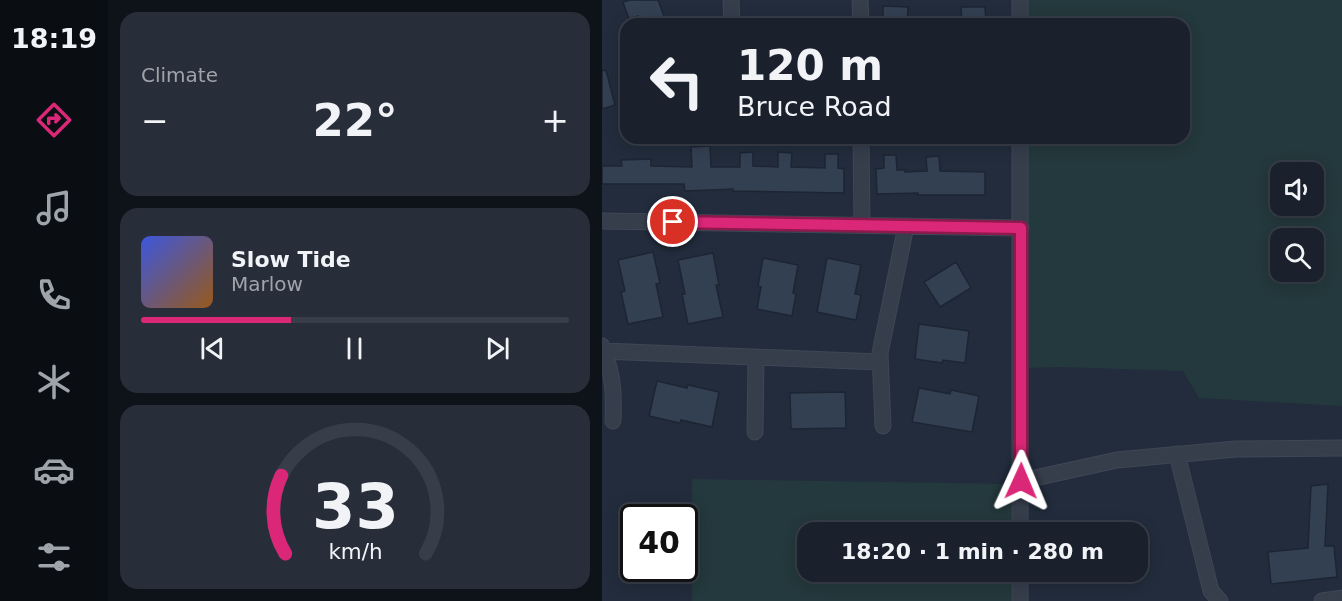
<!DOCTYPE html>
<html lang="en">
<head>
<meta charset="utf-8">
<style>
	:root { --surface:#1a212d; --page:#272e39; --text:#f1f3f6; --muted:#9fa3aa; --line:#383e49; --accent:#db2777 }
	body { margin:0; font-family:"DejaVu Sans",sans-serif; background:var(--page); color:var(--text); height:100vh; display:flex; flex-direction:column; font-size:22px; white-space:nowrap }
	* { box-sizing:border-box; margin:0 }
	p { font-size:20px; color:var(--muted) }
	.icon { flex:none; width:33px; height:33px; fill:none; stroke:currentColor; stroke-width:2; stroke-linecap:round; stroke-linejoin:round }
	.map { position:relative; flex:1; overflow:hidden }
	.drawer { display:flex; flex-direction:column; gap:12px; padding:12px; background:#0e1219; width:494px }
	.drawer>* { flex:none }
	.banner { position:absolute; left:18px; top:18px; width:570px; height:126px; border-radius:18px; box-shadow:0 3px 15px #0003,0 0 0 2px var(--line); background:#1a212d; color:var(--text); overflow:hidden }
	.tools { position:absolute; left:668px; top:162px; display:grid; gap:12px }
	.tools a { display:grid; place-items:center; width:54px; height:54px; border-radius:12px; background:var(--surface); box-shadow:0 3px 15px #0003,0 0 0 2px var(--line); font-size:30px }
	.speed { position:absolute; left:18px; top:504px; display:flex; gap:12px; font-size:30px; font-weight:700; text-align:center }
	.speed>* { display:grid; place-content:center; width:78px; height:78px; border-radius:50%; background:var(--surface); box-shadow:0 3px 15px #0003,0 0 0 2px var(--line); line-height:1 }
	.speed .limit { border:3px solid #111; border-radius:9px; background:#fff; color:#111 }
	.pin { position:absolute; display:grid; place-items:center; width:51px; height:51px; color:#fff; margin:-26px; border:3px solid #fff; border-radius:50%; box-shadow:0 2px 6px #0007 }
	.me { position:absolute; width:66px; margin:-33px; rotate:1deg; stroke-linejoin:round; filter:drop-shadow(0 0 4px #0008) }
	.turn { display:flex; align-items:center; gap:21px; height:126px; padding:0 18px; font-size:27px }
	.turn .icon { width:78px; height:78px; stroke-width:2.5 }
	.turn b { display:block; font-size:42px; line-height:51px }
	.big { font-size:45px; font-weight:600; line-height:1.1 }
	.drawer .tile { flex:1; display:flex; flex-direction:column; justify-content:center; gap:9px; min-width:0; padding:0 21px; border-radius:18px; background:var(--page) }
	.drawer .dial { align-items:center; gap:0 }
	.dial svg { height:156px; overflow:visible; fill:none; stroke:var(--line); stroke-width:7; stroke-linecap:round; text-anchor:middle }
	.dial text { fill:var(--text); stroke:none }
	.song { display:flex; align-items:center; gap:18px }
	.cover { width:72px; height:72px; border-radius:9px; background:linear-gradient(135deg,hsl(230 70% 55%),hsl(30 70% 35%)) }
	.played { height:6px; border-radius:3px; background:linear-gradient(90deg,var(--accent) 35%,var(--line) 35%) }
	.keys { display:flex; justify-content:space-around; direction:ltr }
	.heat { display:flex; justify-content:space-between; align-items:center; font-size:33px; direction:ltr }
	.trip { position:absolute; left:195px; top:522px; width:351px; height:60px; border-radius:18px; background:var(--surface); box-shadow:0 3px 15px #0003,0 0 0 2px var(--line); font-weight:600; line-height:60px; text-align:center }
	main { display:flex; flex:1; min-height:0 }
	.tabs { display:flex; flex-direction:column; width:108px; justify-content:space-around; align-items:center; background:#0a0d12; color:var(--muted) }
	.tabs .icon { width:42px; height:42px }
	.tabs .active { color:var(--accent) }
	.tabs b { font-size:27px; color:var(--text) }
	.map>svg:first-child { display:block }
	.green { fill:#24393d; fill-rule:evenodd }
	.building { fill:#334052; stroke:#1d2533; stroke-width:1.5 }
	.lines { fill:none; stroke-linecap:round; stroke-linejoin:round }
	.minor-casing { stroke:#3f4755; stroke-width:17 }
	.minor { stroke:#363e4c; stroke-width:15 }
	.route-casing { stroke:#8e194d; stroke-width:15 }
	.route { stroke:#db2777; stroke-width:10 }
</style>
</head>
<body>
<main>
<nav class="tabs">
<b>18:19</b>
<svg class="icon active" aria-label="directions" viewBox="0 0 24 24"><path d="M12 3l9 9-9 9-9-9zM9 14v-3h6M13 9l2 2-2 2"/></svg>
<svg class="icon" aria-label="music" viewBox="0 0 24 24"><path d="M9 18V5l10-2v13"/><circle cx="6" cy="18" r="3"/><circle cx="16" cy="16" r="3"/></svg>
<svg class="icon" aria-label="phone" viewBox="0 0 24 24"><path d="M5 4h4l2 5-3 2q2 4 5 5l2-3 5 2v4C11 20 4 13 5 4z"/></svg>
<svg class="icon" aria-label="climate" viewBox="0 0 24 24"><path d="M12 3v18M4 7l16 10M4 17L20 7"/></svg>
<svg class="icon" aria-label="car" viewBox="0 0 24 24"><path d="M5 17H2v-5l4-1 3-4h7l3 4 3 1v5h-3M9 17h6M6 11h13"/><circle cx="7" cy="17" r="2"/><circle cx="17" cy="17" r="2"/></svg>
<svg class="icon" aria-label="filters" viewBox="0 0 24 24"><path d="M4 7h16M4 17h16"/><circle cx="9" cy="7" r="2"/><circle cx="15" cy="17" r="2"/></svg>
</nav>
<section class="drawer">
<div class="tile"><p>Climate</p>
<div class="heat"><a>−</a><b class="big">22°</b><a>+</a></div>
</div>
<div class="tile">
<div class="song"><i class="cover"></i><div><b>Slow Tide</b><p>Marlow</p></div></div>
<div class="played"></div>
<div class="keys"><svg class="icon" aria-label="previous" viewBox="0 0 24 24"><path d="M18 5L8 12l10 7zM5 5v14"/></svg><svg class="icon" aria-label="pause" viewBox="0 0 24 24"><path d="M8 5v14M16 5v14"/></svg><svg class="icon" aria-label="next" viewBox="0 0 24 24"><path d="M6 5l10 7-10 7zM19 5v14"/></svg></div>
</div>
<div class="tile dial"><svg viewBox="0 0 100 80">
<path d="M14 69A42 42 0 1 1 86 69"/>
<path d="M14 69A42 42 0 0 1 12 29" stroke="#db2777"/>
<text x="50" y="56" font-size="32" font-weight="700">33</text>
<text x="50" y="72" font-size="11">km/h</text>
</svg></div>
</section>
<div class="map">
<svg width="741" height="601" viewBox="0 0 741 601">
	<rect width="100%" height="100%" fill="#222c3c"/>
	<path class="green" d="M425 0H740V406L597 398 581 371 459 367 426 368 425 138H582V24H425ZM678 172H711V206H678ZM678 238H711V272H678Z
		M90 479 409 484V532H206V572H409V601H90Z"/>
	<path class="building" d="M28 0H56L65 24H38L36 16 27 19 21 2Z
		M281 6 306 7 305 24H281Z
		M359 7H383L384 24H360Z
		M4 70 13 105 0 109V71Z
		M108 146 109 167H138V153L151 152V166L176 167V152L190 153 189 167 223 168V154H236V168L242 169V193L131 191V189L83 191 82 184H0V166H20L19 160 49 159V166L90 167 89 147Z
		M282 155H294L295 170H303V172L325 171 324 157 337 156 338 171 383 172V195H316V193L275 194 274 169 282 168Z
		M51 252 58 283 54 284 61 317 26 324 19 292 23 291 16 260Z
		M111 253 117 285H114L121 317 86 324 80 294H83L76 260Z
		M161 258 196 265 191 293 194 294 190 316 155 309 159 287 156 286Z
		M225 258 259 265 253 294 259 295 254 320 215 312Z
		M354 262 369 288 338 307 322 282Z
		M317 324 367 331 363 363 341 360 340 363 313 359Z
		M55 381 85 388 86 385 117 392 110 427 79 420 78 423 47 416Z
		M317 388 348 394 349 390 377 396 370 432 310 422Z
		M243 392 244 428 189 429 188 393Z
		M726 484 723 546H732L735 577 669 584 666 552 706 548 709 486Z"/>
	<g class="lines">
		<defs>
			<path id="minor" d="M129 0 130 24
				M258 0 259 24
				M418 0V24
				M259 138 260 225
				M418 138V532
				M0 221 419 228
				M0 346 1 351 278 362
				M0 351C12 371 12 398 11 421
				M281 426 278 353 304 226
				M153 432 154 357
				M575 454 609 591 618 601
				M419 481 515 460 634 449 741 448
				M418 601V572
				M720 601 741 598"/>
		</defs>
		<use href="#minor" class="minor-casing"/>
		<use href="#minor" class="minor"/>
	</g>
	<g class="lines">
		<defs>
			<path id="route" d="M71 222 419 228V481"/>
		</defs>
		<use href="#route" class="route-casing"/>
		<use href="#route" class="route"/>
	</g>
</svg>
<div class="tools">
<a><svg class="icon" aria-label="sound" viewBox="0 0 24 24"><path d="M4 9h4l5-4v14l-5-4H4zM17 9q2 3 0 6"/></svg></a>
<a><svg class="icon" aria-label="search" viewBox="0 0 24 24"><circle cx="10" cy="10" r="6"/><path d="M15 15l6 6"/></svg></a>
</div>
<div class="speed"><div class="limit">40</div></div>
<div class="pin" style="left:71px;top:222px;background:#d93025"><svg class="icon" aria-label="arrive" viewBox="0 0 24 24"><path d="M6 21V4h12l-3 4 3 4H6"/></svg></div>
<svg class="me" style="left:419px;top:481px" viewBox="-20 -20 40 40"><path d="M0-17L14 15 0 8-14 15z" fill="#db2777" stroke="#fff" stroke-width="4"/></svg>
<div class="trip">18:20 · 1 min · 280 m</div>
<div class="banner">
<div class="turn"><svg class="icon" aria-label="left" viewBox="0 0 24 24"><path d="M17 20v-9H6M10 6l-5 5 5 5"/></svg><div><b>120 m</b>Bruce Road</div></div>
</div>
</div>
</main>
</body>
</html>
